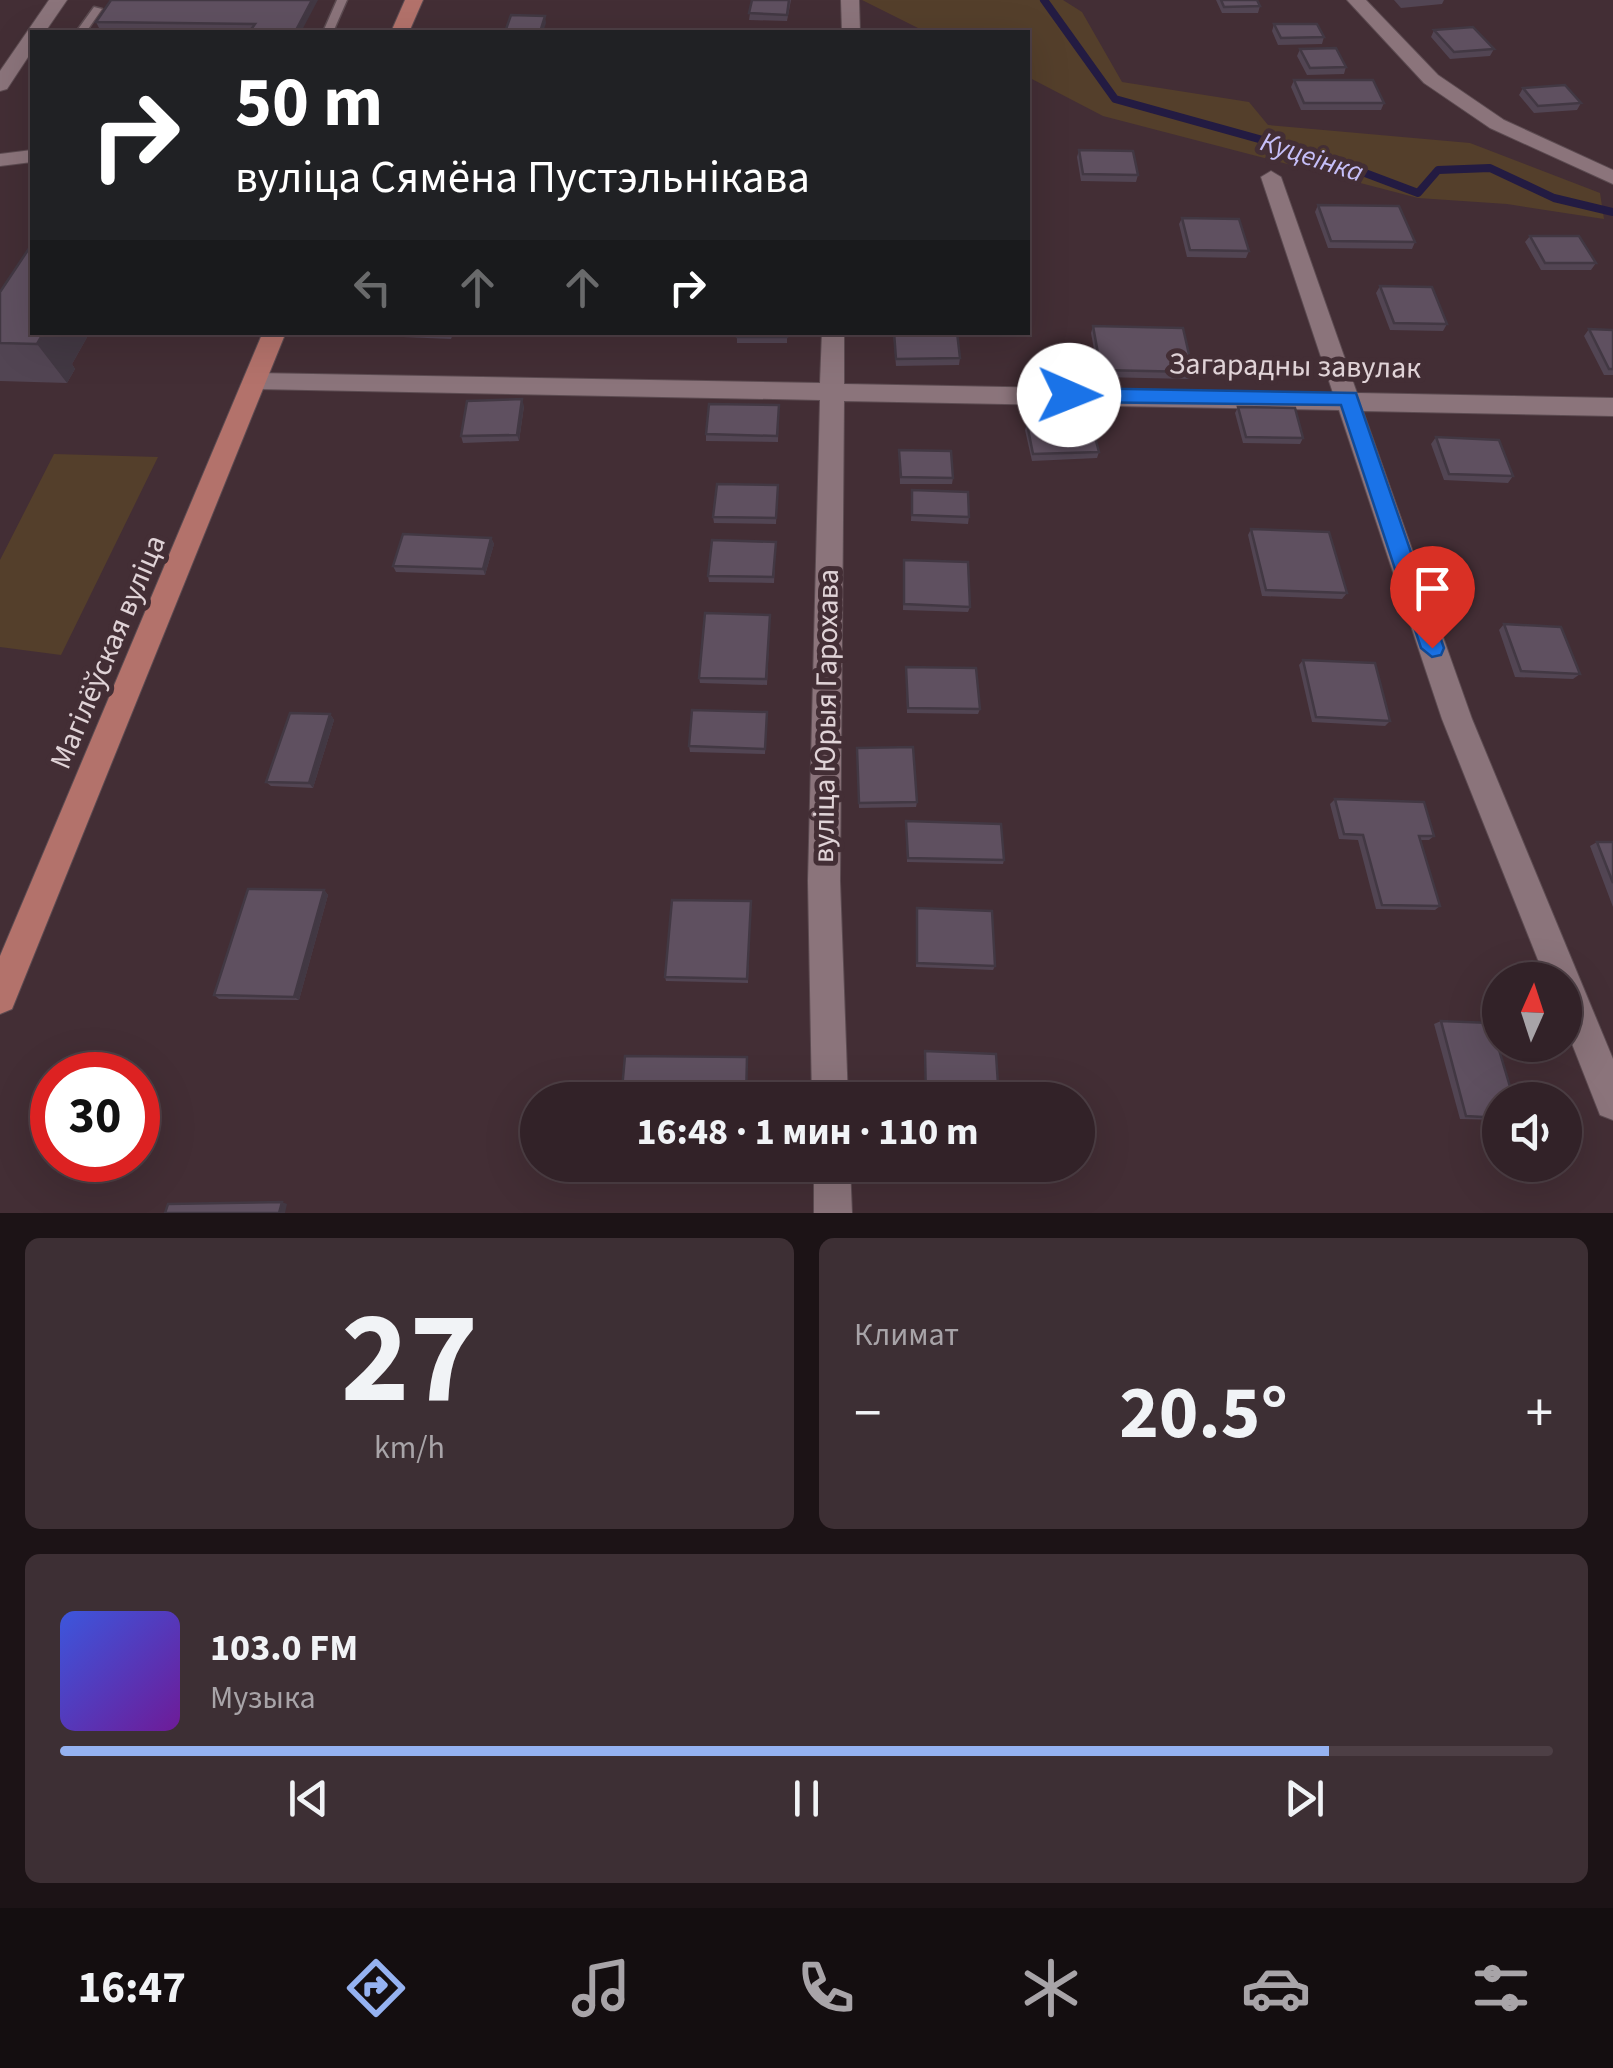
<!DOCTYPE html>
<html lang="ru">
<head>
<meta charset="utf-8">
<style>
	:root { --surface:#322228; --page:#3d2f34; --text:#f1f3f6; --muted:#a8a4a8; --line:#4d3f45; --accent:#95b2f1 }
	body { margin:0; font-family:"Source Sans 3",sans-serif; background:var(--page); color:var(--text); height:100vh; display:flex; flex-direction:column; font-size:38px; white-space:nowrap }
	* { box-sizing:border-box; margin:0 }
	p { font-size:32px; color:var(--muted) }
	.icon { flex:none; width:55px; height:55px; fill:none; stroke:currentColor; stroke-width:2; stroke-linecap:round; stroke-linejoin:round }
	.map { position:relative; height:1213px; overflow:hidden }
	.sheet { display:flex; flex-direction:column; gap:25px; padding:25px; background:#1c1316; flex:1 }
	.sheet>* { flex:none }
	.banner { position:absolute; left:30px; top:30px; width:1000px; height:305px; border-radius:0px; box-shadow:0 10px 40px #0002,0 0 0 2px var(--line); background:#202124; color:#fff; overflow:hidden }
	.needle { width:65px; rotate:3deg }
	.fabs { position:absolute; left:1482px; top:962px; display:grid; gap:20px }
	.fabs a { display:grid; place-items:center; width:100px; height:100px; border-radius:50%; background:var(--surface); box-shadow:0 10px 40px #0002,0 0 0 2px var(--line); font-size:50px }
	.speed { position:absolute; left:30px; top:1052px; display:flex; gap:20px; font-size:50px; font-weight:700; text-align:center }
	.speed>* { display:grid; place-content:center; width:130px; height:130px; border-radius:50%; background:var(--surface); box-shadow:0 10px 40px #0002,0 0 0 2px var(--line); line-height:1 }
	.speed .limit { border:15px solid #d22; background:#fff; color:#111 }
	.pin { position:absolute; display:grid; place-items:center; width:85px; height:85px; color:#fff; margin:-102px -42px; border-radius:50% 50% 50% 0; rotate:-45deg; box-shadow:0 0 10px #0007 }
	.pin .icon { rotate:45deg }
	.me { position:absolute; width:110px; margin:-55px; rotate:91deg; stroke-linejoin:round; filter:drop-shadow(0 0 8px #0008) }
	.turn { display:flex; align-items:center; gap:35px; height:210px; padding:0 40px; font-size:45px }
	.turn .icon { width:130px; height:130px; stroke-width:2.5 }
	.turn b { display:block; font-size:70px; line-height:85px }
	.lanes { display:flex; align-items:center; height:95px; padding:0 40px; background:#0003; justify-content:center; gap:50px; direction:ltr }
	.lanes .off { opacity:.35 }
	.big { font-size:75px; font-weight:700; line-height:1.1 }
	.sheet .card { flex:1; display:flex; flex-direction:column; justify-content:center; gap:15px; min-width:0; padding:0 35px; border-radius:15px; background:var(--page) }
	.sheet .dial { align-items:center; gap:0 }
	.dial b { font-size:130px; line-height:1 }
	.song { display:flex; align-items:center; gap:30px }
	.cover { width:120px; height:120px; border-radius:15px; background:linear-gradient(135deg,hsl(230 70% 55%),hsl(280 70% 35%)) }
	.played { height:10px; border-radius:5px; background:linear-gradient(90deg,var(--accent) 85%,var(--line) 85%) }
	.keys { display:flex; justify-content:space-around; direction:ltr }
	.heat { display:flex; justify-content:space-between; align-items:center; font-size:55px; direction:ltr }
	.sheet .tiles { flex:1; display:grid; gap:25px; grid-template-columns:1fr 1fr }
	.card:last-child { grid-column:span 2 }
	.trip { position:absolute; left:520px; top:1082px; width:575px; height:100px; border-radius:50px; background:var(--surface); box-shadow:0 10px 40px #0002,0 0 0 2px var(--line); font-weight:700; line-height:100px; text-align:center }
	.tab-bar { display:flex; height:160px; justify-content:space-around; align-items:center; background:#140e10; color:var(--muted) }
	.tab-bar .icon { width:70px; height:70px }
	.tab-bar .selected { color:var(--accent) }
	.tab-bar b { font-size:45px; color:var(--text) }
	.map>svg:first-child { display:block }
	.green { fill:#543f2b }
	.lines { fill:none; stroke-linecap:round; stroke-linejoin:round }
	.stream { stroke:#231b42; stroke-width:8 }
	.service-casing { stroke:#5c4b51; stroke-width:3 }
	.minor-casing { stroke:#5c4b51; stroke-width:2 }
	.secondary-casing { stroke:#5c4b51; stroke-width:2 }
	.primary-casing { stroke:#5c4b51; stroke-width:2 }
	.service { fill:#8b747b; fill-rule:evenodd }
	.minor { fill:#8b747b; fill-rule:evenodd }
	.secondary { fill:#8b747b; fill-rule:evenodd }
	.primary { fill:#b3726b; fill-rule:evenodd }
	.wall { fill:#524553 }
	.shaded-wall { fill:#423843 }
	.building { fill:#5f5060; stroke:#423843; stroke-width:2.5 }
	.route { fill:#1a73e8; stroke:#114b97; stroke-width:2.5 }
	.labels { text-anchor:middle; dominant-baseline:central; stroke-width:10; stroke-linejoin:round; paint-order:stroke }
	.far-water-label { font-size:28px; font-style:italic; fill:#c6bff9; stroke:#432e35 }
	.street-label { font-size:30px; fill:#e0d3d7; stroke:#432e35 }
</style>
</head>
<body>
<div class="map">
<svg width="1613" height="1213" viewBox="0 0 1613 1213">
	<rect width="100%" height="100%" fill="#432e35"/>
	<path class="green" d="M862 0H1063L1082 12 1122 82 1249 102 1268 125 1470 143 1600 193 1604 219 1507 204 1418 198 1103 116 1028 77V32H926Z
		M54 454 158 457 61 655 0 647V560Z"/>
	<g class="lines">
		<path class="stream" d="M1044 0 1115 99 1320 156 1418 193 1438 170 1490 168 1554 198 1613 212"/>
		<defs>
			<path id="service" d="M337 0H347L333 32H323Z
				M94 7 102 9 86 32H76Z"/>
			<path id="minor" d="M49 0H67L45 32H32V51L7 89 0 91V71Z
				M841 0H859L860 32H842Z
				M1347 0H1366L1438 75 1504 120 1613 170V184L1490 128 1424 83Z
				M1271 171 1281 177 1357 393 1613 398V416L1363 411 1472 719 1613 1059V1120L1600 1115 1565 1026V980H1546L1442 719 1339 410 844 401 840 881 848 1100H812L808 881 820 400 256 389 244 381 256 373 820 383 822 332H844V384L1333 393 1261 177Z
				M814 1165H850L852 1213H814Z"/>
			<path id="secondary" d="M32 150V162L0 166V154Z"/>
			<path id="primary" d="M405 0H423L409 32H391Z
				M263 332H286L12 1009 0 1014V956Z"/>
		</defs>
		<use href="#service" class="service-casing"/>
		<use href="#minor" class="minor-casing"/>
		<use href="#secondary" class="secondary-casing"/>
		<use href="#primary" class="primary-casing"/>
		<use href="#service" class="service"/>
		<use href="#minor" class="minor"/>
		<use href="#secondary" class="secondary"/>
		<use href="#primary" class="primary"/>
	</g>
	<path class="wall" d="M111 0 301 32 99 28 96 22Z
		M752 0H791L787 21 749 20Z
		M1216 0H1257L1260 6 1258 13H1222Z
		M1394 0H1444L1442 4 1401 8Z
		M1274 24 1324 37 1322 44 1278 45 1272 31Z
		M1434 30 1494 49 1490 56 1450 59 1431 37Z
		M1300 49 1346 67 1344 74 1307 75 1297 56Z
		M1294 80 1384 103 1381 110H1301L1291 87Z
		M1523 88 1581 103 1577 110 1534 113 1519 95Z
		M1079 150 1138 175 1136 182 1081 181 1077 157Z
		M1318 205 1415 242 1412 249 1328 248 1315 212Z
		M1182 218 1249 251 1246 258 1187 257 1179 224Z
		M1530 236 1596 263 1591 270H1541L1525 242Z
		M1380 286 1447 324 1443 331 1390 330 1376 293Z
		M0 292 32 332H90L72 364 75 369 67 383 0 381Z
		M1093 326 1193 372 1190 379 1099 377 1091 333Z
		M1589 329 1613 330V375H1604L1584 336Z
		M401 332H454L451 339 403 337Z
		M787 332V343H737V337Z
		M893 332H957L960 358 959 365 896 366Z
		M779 405 778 442 706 441V434Z
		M524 406 519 441 463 443 461 436Z
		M1238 407 1303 438 1300 444 1243 443 1235 413Z
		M1027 424 1099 452 1097 458 1032 461 1025 430Z
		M1436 437 1513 476 1508 483 1444 480 1431 444Z
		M899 450 953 478 952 484H900Z
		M778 485 776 524 714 523 713 517Z
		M912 490 969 517 968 524 911 521Z
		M1251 529 1347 593 1342 599 1262 596 1248 535Z
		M491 538 494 544 485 575 396 572 393 566Z
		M776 542 774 583 709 582 708 576Z
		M904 560 970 607 968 612 903 610Z
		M770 621 767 685 700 683 699 678Z
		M1504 624 1580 674 1573 679 1515 677 1499 630Z
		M1303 660 1390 721 1385 726 1312 722 1299 665Z
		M906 667 980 709 978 714 907 713Z
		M330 714 334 720 313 788 271 786 266 782Z
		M767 718 765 754 690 752 689 746Z
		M857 753 917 802 916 807 859 808Z
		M1335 799 1434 836 1429 840H1421L1440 906 1435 910 1376 909 1358 840 1339 839 1330 804Z
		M906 821 1004 860 1003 864 907 862Z
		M1597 842H1613V907L1590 846Z
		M324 890 328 895 299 1000 219 999 214 995Z
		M751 901 748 983 666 981 665 977Z
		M917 908 995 966 993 970 916 967Z
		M1441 1021 1500 1100V1120L1460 1119 1434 1024Z"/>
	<path class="shaded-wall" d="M312 0H318L301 32H295Z
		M545 16 546 23 543 32H540Z
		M42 332H90L72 364 75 369 67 383 37 344Z
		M522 399 524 406 519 441 517 435Z
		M491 538 494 544 485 575 483 569Z
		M330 714 334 720 313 788 309 783Z
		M324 890 328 895 299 1000 294 997Z
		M282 1202 287 1204 285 1213H279Z"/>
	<path class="building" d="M111 0H312L295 32 250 31 255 24 96 22Z
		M752 0H789L787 15 749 13Z
		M1221 0H1257L1260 6 1224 7Z
		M511 15 545 16 540 32H505Z
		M1274 24H1317L1324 37 1281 38Z
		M1473 27 1494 49 1454 52 1434 30Z
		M1336 48 1346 67 1310 68 1300 49Z
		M1294 80H1373L1384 103H1304Z
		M1565 85 1581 103 1538 106 1523 88Z
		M1079 150 1133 151 1138 175 1083 174Z
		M1318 205 1399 206 1415 242 1331 241Z
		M1182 218 1239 219 1249 251 1190 250Z
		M1530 236H1579L1596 263H1545Z
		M30 247H32V332H44L37 344 0 343V292Z
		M1380 286 1432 287 1447 324 1394 323Z
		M1093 326 1183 328 1193 372 1101 370Z
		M1589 329 1613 330V369H1609Z
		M737 332H787V337H737Z
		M894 332H957L960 358 896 359Z
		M522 399 517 435 461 436 467 401Z
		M709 404 779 405 777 436 706 434Z
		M1238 407 1295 408 1303 438 1246 437Z
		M1091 422 1099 452 1033 454 1027 424Z
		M1436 437 1499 440 1513 476 1449 474Z
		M899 450 951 451 953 478 901 477Z
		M717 484 778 485 776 518 713 517Z
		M912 490 968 492 969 517 912 515Z
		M1251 529 1329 532 1347 593 1266 590Z
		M403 534 491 538 483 569 393 566Z
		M712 540 776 542 773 577 708 576Z
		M904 560 968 562 970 607 904 604Z
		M705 613 770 615 766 679 699 678Z
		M1504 624 1561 627 1580 674 1521 671Z
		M1303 660 1375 663 1390 721 1316 717Z
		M906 667 976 668 980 709 908 708Z
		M692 710 767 712 765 749 689 746Z
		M290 713 330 714 309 783 266 782Z
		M913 747 917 802 859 803 857 748Z
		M1335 799 1424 802 1434 836H1419L1440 906 1382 905 1363 835 1344 834Z
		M906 821 1001 824 1004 860 908 858Z
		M1597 842H1613V883Z
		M248 889 324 890 294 997 214 995Z
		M672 900 751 901 747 979 665 977Z
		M917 908 992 911 995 966 917 963Z
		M1441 1021 1491 1023 1514 1100H1500V1118L1466 1116Z
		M925 1051 996 1054 999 1100H926Z
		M625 1056 747 1057 746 1100H621Z
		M282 1202 279 1213H165L168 1204Z"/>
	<path class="route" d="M1069 388 1356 393 1444 648 1441 655 1432 657 1421 648 1341 405 1069 402 1059 395Z"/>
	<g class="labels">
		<g class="far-water-label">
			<text transform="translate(1312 157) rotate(18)">Куцеінка</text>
		</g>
		<g class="street-label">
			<text transform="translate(1295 366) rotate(1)">Загарадны завулак</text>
			<text transform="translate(108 652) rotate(-67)">Магілёўская вуліца</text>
			<text transform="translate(826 716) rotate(-89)">вуліца Юрыя Гарохава</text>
		</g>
	</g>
</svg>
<div class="fabs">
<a><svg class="needle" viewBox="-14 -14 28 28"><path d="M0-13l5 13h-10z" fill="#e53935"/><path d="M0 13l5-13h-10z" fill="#a8a4a8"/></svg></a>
<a><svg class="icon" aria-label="sound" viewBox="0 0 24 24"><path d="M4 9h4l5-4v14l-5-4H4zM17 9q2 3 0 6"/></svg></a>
</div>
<div class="speed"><div class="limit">30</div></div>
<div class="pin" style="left:1432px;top:648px;background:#d93025"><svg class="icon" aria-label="arrive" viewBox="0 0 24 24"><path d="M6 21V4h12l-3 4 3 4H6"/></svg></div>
<svg class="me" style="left:1069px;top:395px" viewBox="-20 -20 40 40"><circle r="19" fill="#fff"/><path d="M0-13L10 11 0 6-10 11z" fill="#1a73e8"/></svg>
<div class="trip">16:48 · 1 мин · 110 m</div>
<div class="banner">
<div class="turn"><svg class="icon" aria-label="right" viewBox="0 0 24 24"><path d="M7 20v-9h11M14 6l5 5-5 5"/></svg><div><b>50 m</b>вуліца Сямёна Пустэльнікава</div></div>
<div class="lanes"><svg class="icon off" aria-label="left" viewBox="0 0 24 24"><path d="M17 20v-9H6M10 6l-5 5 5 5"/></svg><svg class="icon off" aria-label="ahead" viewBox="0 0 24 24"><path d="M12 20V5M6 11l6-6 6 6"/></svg><svg class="icon off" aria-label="ahead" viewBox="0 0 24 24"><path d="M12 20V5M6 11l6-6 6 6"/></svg><svg class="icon" aria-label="right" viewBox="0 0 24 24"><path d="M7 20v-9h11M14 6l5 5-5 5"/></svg></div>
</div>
</div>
<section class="sheet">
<div class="tiles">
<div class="card dial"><b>27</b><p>km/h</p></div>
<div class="card"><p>Климат</p>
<div class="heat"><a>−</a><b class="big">20.5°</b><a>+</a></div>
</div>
<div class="card">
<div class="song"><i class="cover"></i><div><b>103.0 FM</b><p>Музыка</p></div></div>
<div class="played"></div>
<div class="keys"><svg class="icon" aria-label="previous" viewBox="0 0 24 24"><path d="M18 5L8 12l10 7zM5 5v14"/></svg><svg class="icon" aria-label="pause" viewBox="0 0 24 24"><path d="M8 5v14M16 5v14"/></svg><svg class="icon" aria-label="next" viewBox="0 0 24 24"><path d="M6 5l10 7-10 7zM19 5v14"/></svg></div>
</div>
</div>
</section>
<nav class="tab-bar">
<b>16:47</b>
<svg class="icon selected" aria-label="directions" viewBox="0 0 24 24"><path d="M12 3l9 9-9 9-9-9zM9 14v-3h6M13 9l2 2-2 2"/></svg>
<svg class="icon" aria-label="music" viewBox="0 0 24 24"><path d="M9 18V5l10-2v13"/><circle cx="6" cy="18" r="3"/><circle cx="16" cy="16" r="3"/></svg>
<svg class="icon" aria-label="phone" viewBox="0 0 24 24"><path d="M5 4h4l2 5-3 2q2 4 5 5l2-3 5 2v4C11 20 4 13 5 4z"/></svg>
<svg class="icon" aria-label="climate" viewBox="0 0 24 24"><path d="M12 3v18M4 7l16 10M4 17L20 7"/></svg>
<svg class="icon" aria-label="car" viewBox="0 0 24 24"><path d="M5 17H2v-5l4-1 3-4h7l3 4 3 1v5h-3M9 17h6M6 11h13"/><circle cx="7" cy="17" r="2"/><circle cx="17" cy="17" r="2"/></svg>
<svg class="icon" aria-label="filters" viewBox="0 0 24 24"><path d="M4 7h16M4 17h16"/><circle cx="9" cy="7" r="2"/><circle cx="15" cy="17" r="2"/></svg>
</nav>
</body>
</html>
